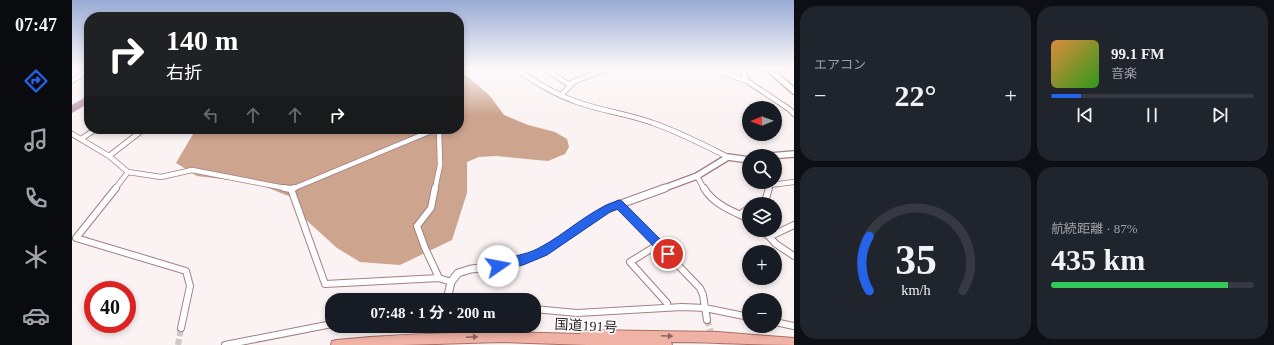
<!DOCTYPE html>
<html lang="ja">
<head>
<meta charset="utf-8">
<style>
	:root { --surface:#171b24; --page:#20242c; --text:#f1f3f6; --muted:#9ea1a6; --line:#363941; --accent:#2563eb }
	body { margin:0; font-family:"Times New Roman","Noto Sans JP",serif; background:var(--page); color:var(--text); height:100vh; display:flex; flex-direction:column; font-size:15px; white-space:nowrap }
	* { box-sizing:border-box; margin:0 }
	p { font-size:13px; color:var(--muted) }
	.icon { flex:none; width:22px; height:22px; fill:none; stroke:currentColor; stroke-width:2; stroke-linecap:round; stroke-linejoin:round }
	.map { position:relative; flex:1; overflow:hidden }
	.panel { display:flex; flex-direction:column; gap:6px; padding:6px; background:#0d0f14; width:480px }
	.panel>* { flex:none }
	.top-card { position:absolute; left:12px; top:12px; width:380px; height:122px; border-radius:16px; box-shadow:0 2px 6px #0003; background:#202124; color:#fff; overflow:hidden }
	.needle { width:26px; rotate:269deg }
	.buttons { position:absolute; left:670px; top:101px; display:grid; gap:8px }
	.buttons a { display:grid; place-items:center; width:40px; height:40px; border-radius:50%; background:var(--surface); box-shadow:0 2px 6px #0003; font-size:20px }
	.speed { position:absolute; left:12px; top:281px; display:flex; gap:8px; font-size:20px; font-weight:700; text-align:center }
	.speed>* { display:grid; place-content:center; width:52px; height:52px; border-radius:50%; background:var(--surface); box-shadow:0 2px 6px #0003; line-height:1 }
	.speed .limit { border:6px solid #d22; background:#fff; color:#111 }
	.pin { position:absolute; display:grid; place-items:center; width:34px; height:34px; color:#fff; margin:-17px; border:2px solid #fff; border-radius:50%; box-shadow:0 1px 4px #0007 }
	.me { position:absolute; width:44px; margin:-22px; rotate:78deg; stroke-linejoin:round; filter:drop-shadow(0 0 3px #0008) }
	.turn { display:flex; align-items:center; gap:14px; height:84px; padding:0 16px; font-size:18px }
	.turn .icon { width:52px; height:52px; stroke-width:2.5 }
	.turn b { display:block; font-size:28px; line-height:34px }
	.lanes { display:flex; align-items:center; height:38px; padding:0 16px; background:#0003; justify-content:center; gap:20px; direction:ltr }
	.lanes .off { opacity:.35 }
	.big { font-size:30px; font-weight:700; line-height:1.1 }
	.panel .widget { flex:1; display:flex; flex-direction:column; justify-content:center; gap:6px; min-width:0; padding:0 14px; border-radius:16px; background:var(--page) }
	.panel .dial { align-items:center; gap:0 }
	.dial svg { height:104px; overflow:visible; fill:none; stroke:var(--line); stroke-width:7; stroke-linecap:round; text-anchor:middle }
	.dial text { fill:var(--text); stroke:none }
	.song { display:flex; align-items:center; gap:12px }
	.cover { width:48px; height:48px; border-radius:6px; background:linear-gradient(135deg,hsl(30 70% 55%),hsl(110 70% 35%)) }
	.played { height:4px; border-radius:2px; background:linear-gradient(90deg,var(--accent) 15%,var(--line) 15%) }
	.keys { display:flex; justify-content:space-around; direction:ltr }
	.heat { display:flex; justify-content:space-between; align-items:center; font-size:22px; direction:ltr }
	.charge { height:6px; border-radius:3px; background:linear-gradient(90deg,#34c759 87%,var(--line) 0) }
	.panel .tiles { flex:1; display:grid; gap:6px; grid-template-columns:repeat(2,1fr) }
	.trip { position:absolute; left:253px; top:293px; width:216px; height:40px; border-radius:16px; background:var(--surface); box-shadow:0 2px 6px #0003; font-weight:700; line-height:40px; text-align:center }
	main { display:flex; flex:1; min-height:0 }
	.menu { display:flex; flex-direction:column; width:72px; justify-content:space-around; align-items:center; background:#090b0e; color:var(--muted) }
	.menu .icon { width:28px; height:28px }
	.menu .active { color:var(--accent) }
	.menu b { font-size:18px; color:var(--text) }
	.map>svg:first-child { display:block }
	.forest { fill:#cda48e }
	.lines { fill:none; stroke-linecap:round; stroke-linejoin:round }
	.river { fill:#c19bb5; fill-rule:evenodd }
	.minor-tunnel { stroke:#d0c7c8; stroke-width:6; stroke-dasharray:6 3; stroke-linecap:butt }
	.tertiary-tunnel { stroke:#d0c7c8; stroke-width:7; stroke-dasharray:7 3.5; stroke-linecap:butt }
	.minor-far1-casing { stroke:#a38082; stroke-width:6 }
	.minor-casing { stroke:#a38082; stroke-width:8 }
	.tertiary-far1-casing { stroke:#a38082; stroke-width:8 }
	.tertiary-casing { stroke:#a38082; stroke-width:9 }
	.trunk-casing { stroke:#a77166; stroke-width:2 }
	.minor-far1 { stroke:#fff; stroke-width:4.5 }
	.minor { stroke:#fff; stroke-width:6 }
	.tertiary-far1 { stroke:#fff; stroke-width:5.5 }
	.tertiary { stroke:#fff; stroke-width:7 }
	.trunk { fill:#efb2a4; fill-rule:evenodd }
	.oneway { fill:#8c6660 }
	.route { fill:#2563eb; stroke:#184099 }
	.labels { text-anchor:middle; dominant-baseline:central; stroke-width:3; stroke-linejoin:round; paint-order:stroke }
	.near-street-label { font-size:14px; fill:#281b1b; stroke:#fff }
</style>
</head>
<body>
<main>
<nav class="menu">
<b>07:47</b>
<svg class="icon active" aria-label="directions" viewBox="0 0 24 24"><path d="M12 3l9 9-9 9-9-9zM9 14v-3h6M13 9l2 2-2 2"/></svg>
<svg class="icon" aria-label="music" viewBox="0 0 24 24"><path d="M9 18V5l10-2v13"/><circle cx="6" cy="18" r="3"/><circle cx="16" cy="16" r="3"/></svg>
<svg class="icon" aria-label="phone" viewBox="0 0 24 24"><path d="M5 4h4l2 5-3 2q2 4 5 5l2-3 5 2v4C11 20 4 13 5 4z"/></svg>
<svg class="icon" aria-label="climate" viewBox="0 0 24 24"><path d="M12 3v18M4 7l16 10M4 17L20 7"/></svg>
<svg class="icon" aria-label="car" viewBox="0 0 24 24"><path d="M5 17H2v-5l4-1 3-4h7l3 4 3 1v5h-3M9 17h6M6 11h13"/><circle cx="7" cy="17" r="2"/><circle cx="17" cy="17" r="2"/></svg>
</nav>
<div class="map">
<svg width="722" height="345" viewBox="0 0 722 345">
	<rect width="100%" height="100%" fill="#faf2f3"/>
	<path class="forest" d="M387 69 418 96 432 115 456 125 483 132 495 139 497 147 493 154 476 161 424 156 407 157 395 162V193L380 240 328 265 288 262 265 248 233 219 219 197 184 183 125 176 104 163 124 129H387Z"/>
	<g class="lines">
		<path class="river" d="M17 95V103L0 113V105Z"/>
		<path class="minor-tunnel" d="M635 320 643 345
			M106 345 109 328"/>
		<path class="tertiary-tunnel" d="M368 345 370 326"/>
		<defs>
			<path id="minor-far1" d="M441 68C462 81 482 94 505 102 530 111 557 114 581 123 607 132 632 145 656 157
				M472 68 496 84 537 68
				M637 68 675 81 717 109 722 114
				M669 68 675 81
				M387 72 396 68
				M0 81 17 70
				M489 95 501 83
				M0 134 37 156 56 172 89 177 120 170 218 189
				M9 139 24 129
				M37 156 72 129
				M625 176 632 189
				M43 189 56 172
				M220 189 364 129
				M363 189 368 165 367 129
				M697 189 698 185 722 182"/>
			<path id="minor" d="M44 188 4 238 114 271 118 286 109 328
				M212 188 219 189 222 188
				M363 188 359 208 345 226 353 248 367 278
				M632 188C641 204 660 211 677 219
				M219 189 253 284 367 278 379 282
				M547 204 628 288 631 295 635 320
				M688 204 693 202 697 188
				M669 214 677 208
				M691 230 704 244 722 256
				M695 235H701L722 225
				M587 244 558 262 595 303
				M462 309 505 313 610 307 633 308 677 317
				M703 322 722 326
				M153 345 260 324"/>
			<path id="tertiary-far1" d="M696 68 722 91
				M697 156 722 154
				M590 189 625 176 656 157 677 160"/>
			<path id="tertiary" d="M375 300 379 282 386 273 399 269 426 266 451 260 471 252 535 209 593 188"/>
			<path id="trunk" d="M513 330 646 332 722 338V345C681 345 640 342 599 342L600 345H515L430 342 330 345H259L260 341 264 340C345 332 426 331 508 334L509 331Z"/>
		</defs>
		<use href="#minor-far1" class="minor-far1-casing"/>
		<use href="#minor" class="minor-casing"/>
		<use href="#tertiary-far1" class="tertiary-far1-casing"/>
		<use href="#tertiary" class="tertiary-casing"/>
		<use href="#trunk" class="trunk-casing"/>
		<use href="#minor-far1" class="minor-far1"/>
		<use href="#minor" class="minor"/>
		<use href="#tertiary-far1" class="tertiary-far1"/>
		<use href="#tertiary" class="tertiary"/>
		<use href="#trunk" class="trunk"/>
	</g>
	<defs><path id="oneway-solid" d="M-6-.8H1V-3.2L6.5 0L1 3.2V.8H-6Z"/></defs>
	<g class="oneway">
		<use href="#oneway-solid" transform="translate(595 336) rotate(2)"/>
		<use href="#oneway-solid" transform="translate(400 337) rotate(-2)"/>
	</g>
	<linearGradient id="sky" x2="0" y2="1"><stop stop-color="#98aad4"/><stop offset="0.59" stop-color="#fdf9fa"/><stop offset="1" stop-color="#fdf9fa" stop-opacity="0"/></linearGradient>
	<rect width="722" height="116" fill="url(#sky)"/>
	<path class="route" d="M547 200 550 201 600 251 602 254 600 258 596 259 593 258 545 209 538 212 475 255 451 265 426 271 422 269 421 266 422 262C437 256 452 256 467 248 494 234 517 210 547 200Z"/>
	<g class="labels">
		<g class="near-street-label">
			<text transform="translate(514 326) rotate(3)">国道191号</text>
		</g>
	</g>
</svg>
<div class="buttons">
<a><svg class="needle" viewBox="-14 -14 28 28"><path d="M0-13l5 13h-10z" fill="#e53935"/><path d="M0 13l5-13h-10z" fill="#9ea1a6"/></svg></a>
<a><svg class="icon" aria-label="search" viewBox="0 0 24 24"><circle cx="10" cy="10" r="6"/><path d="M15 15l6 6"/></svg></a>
<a><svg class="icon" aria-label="layers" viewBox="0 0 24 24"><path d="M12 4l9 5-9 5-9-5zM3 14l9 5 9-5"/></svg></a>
<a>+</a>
<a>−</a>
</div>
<div class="speed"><div class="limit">40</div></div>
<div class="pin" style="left:596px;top:254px;background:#d93025"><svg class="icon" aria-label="arrive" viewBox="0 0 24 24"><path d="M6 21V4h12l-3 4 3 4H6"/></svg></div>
<svg class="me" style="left:426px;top:266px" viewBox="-20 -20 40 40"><circle r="19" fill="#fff"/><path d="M0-13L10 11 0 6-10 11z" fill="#2563eb"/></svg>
<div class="trip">07:48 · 1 分 · 200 m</div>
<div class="top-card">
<div class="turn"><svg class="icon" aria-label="right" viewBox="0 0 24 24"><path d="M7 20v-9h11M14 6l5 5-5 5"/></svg><div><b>140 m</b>右折</div></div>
<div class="lanes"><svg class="icon off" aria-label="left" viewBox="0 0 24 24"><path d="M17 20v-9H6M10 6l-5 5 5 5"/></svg><svg class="icon off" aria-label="ahead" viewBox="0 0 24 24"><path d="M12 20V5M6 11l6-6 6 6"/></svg><svg class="icon off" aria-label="ahead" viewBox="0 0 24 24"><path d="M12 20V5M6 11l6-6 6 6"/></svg><svg class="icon" aria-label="right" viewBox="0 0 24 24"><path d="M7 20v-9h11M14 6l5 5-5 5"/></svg></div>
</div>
</div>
<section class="panel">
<div class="tiles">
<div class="widget"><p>エアコン</p>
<div class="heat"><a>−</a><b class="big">22°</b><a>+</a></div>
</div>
<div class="widget">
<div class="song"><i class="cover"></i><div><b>99.1 FM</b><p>音楽</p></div></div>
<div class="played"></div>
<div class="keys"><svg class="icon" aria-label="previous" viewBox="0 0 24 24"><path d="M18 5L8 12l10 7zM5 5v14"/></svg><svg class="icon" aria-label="pause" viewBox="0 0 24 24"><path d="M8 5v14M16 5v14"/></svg><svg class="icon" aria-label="next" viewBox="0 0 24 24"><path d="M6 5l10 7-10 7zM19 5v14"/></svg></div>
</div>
<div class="widget dial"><svg viewBox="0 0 100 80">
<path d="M14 69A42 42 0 1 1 86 69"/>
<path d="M14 69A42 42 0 0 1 14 27" stroke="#2563eb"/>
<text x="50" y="56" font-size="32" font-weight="700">35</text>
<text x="50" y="72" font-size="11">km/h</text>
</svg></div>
<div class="widget"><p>航続距離 · 87%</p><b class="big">435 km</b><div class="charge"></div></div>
</div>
</section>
</main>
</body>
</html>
